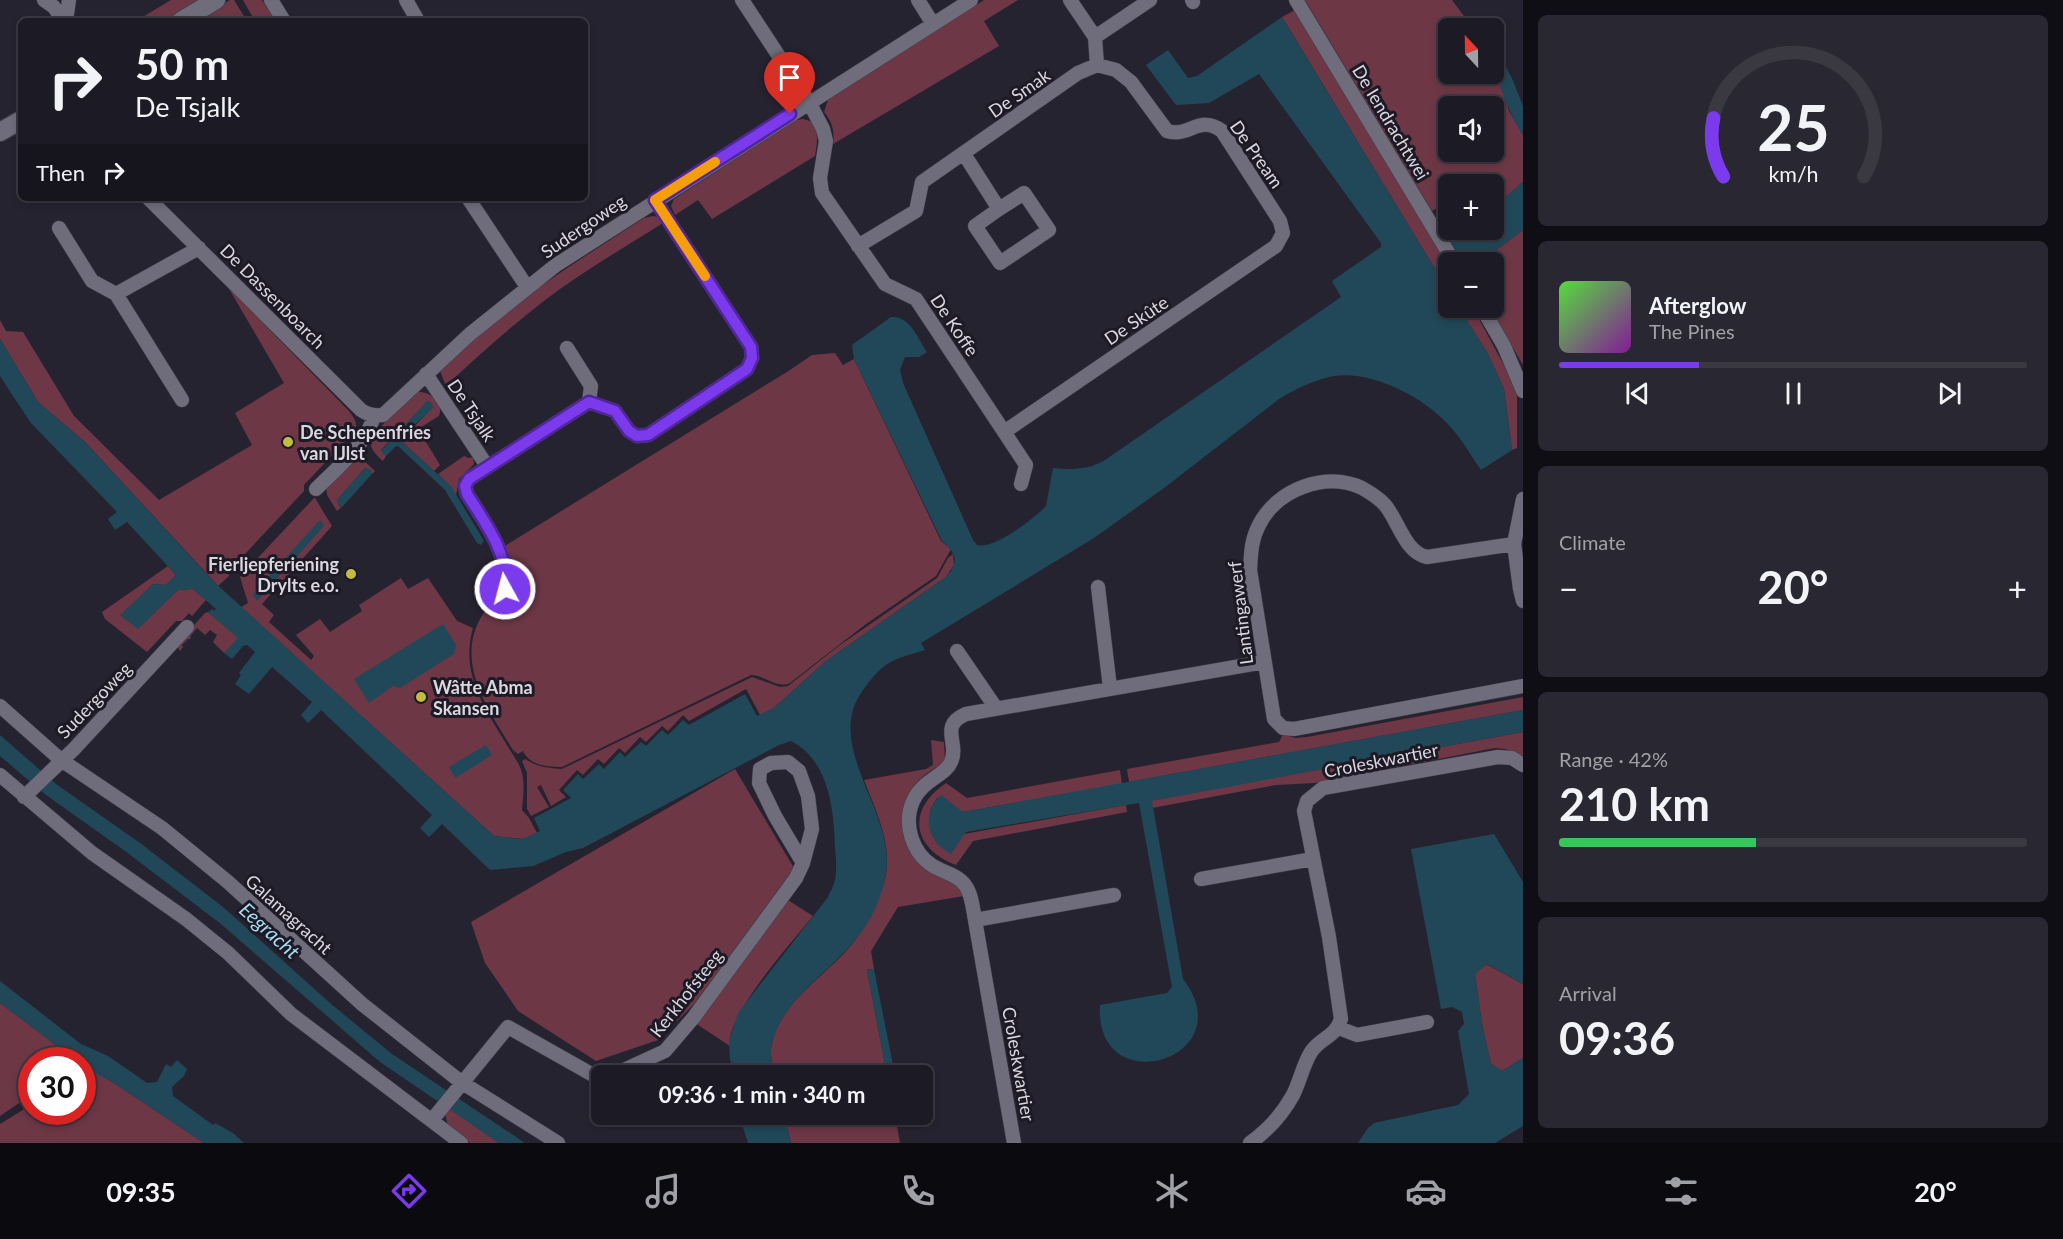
<!DOCTYPE html>
<html lang="en">
<head>
<meta charset="utf-8">
<style>
	:root { --surface:#1c1a24; --page:#292731; --text:#f1f3f6; --muted:#a0a1a6; --line:#3a3841; --accent:#7c3aed }
	body { margin:0; font-family:Lato,sans-serif; background:var(--page); color:var(--text); height:100vh; display:flex; flex-direction:column; font-size:22px; white-space:nowrap }
	* { box-sizing:border-box; margin:0 }
	p { font-size:20px; color:var(--muted) }
	.icon { flex:none; width:33px; height:33px; fill:none; stroke:currentColor; stroke-width:2; stroke-linecap:round; stroke-linejoin:round }
	.map { position:relative; flex:1; overflow:hidden }
	.details { display:flex; flex-direction:column; gap:15px; padding:15px; background:#0f0e14; width:540px }
	.details>* { flex:none }
	.hud { position:absolute; left:18px; top:18px; width:570px; height:183px; border-radius:9px; box-shadow:0 3px 9px #0003,0 0 0 2px var(--line); background:#1c1a24; color:var(--text); overflow:hidden }
	.needle { width:39px; rotate:338deg }
	.tools { position:absolute; left:1438px; top:18px; display:grid; gap:12px }
	.tools a { display:grid; place-items:center; width:66px; height:66px; border-radius:9px; background:var(--surface); box-shadow:0 3px 9px #0003,0 0 0 2px var(--line); font-size:30px }
	.speed { position:absolute; left:18px; top:1047px; display:flex; gap:12px; font-size:30px; font-weight:700; text-align:center }
	.speed>* { display:grid; place-content:center; width:78px; height:78px; border-radius:50%; background:var(--surface); box-shadow:0 3px 9px #0003,0 0 0 2px var(--line); line-height:1 }
	.speed .limit { border:9px solid #d22; background:#fff; color:#111 }
	.pin { position:absolute; display:grid; place-items:center; width:51px; height:51px; color:#fff; margin:-62px -26px; border-radius:50% 50% 50% 0; rotate:-45deg; box-shadow:0 0 6px #0007 }
	.pin .icon { rotate:45deg }
	.me { position:absolute; width:66px; margin:-33px; rotate:353deg; stroke-linejoin:round; filter:drop-shadow(0 0 4px #0008) }
	.turn { display:flex; align-items:center; gap:21px; height:126px; padding:0 18px; font-size:27px }
	.turn .icon { width:78px; height:78px; stroke-width:2.5 }
	.turn b { display:block; font-size:42px; line-height:51px }
	.then { display:flex; align-items:center; height:57px; padding:0 18px; background:#0003; gap:12px; font-size:22px }
	.big { font-size:45px; font-weight:700; line-height:1.1 }
	.details .card { flex:1; display:flex; flex-direction:column; justify-content:center; gap:9px; min-width:0; padding:0 21px; border-radius:9px; background:var(--page) }
	.details .dial { align-items:center; gap:0 }
	.dial svg { height:156px; overflow:visible; fill:none; stroke:var(--line); stroke-width:7; stroke-linecap:round; text-anchor:middle }
	.dial text { fill:var(--text); stroke:none }
	.song { display:flex; align-items:center; gap:18px }
	.cover { width:72px; height:72px; border-radius:9px; background:linear-gradient(135deg,hsl(110 70% 55%),hsl(290 70% 35%)) }
	.played { height:6px; border-radius:3px; background:linear-gradient(90deg,var(--accent) 30%,var(--line) 30%) }
	.keys { display:flex; justify-content:space-around; direction:ltr }
	.heat { display:flex; justify-content:space-between; align-items:center; font-size:33px; direction:ltr }
	.charge { height:9px; border-radius:4px; background:linear-gradient(90deg,#34c759 42%,var(--line) 0) }
	.trip { position:absolute; left:591px; top:1065px; width:342px; height:60px; border-radius:9px; background:var(--surface); box-shadow:0 3px 9px #0003,0 0 0 2px var(--line); font-weight:700; line-height:60px; text-align:center }
	.tab-bar { display:flex; height:96px; justify-content:space-around; align-items:center; background:#0b0a0e; color:var(--muted) }
	.tab-bar .icon { width:42px; height:42px }
	.tab-bar .on { color:var(--accent) }
	.tab-bar b { font-size:27px; color:var(--text) }
	main { display:flex; flex:1; min-height:0 }
	.map>svg:first-child { display:block }
	.green { fill:#6d3746; fill-rule:evenodd }
	.water { fill:#214858 }
	.lines { fill:none; stroke-linecap:round; stroke-linejoin:round }
	.street-casing { stroke:#44414c; stroke-width:15 }
	.secondary-casing { stroke:#44414c; stroke-width:20 }
	.street { stroke:#6f6c7b; stroke-width:14 }
	.secondary { stroke:#6f6c7b; stroke-width:18 }
	.route-casing { stroke:#51269a; stroke-width:15 }
	.route { stroke:#7c3aed; stroke-width:10 }
	.slow { stroke:#f59e0b; stroke-width:10 }
	.poi-dot { fill:#c3bd3f; stroke:#1d1a26; stroke-width:2 }
	.labels { text-anchor:middle; dominant-baseline:central; stroke-width:6; stroke-linejoin:round; paint-order:stroke }
	.street-label { font-size:18px; fill:#d9d7e0; stroke:#1d1a26 }
	.poi-label { font-size:18px; font-weight:bold; fill:#d9d7e0; stroke:#1d1a26; text-anchor:start }
	.water-label { font-size:20px; font-style:italic; fill:#a7dcf3; stroke:#1d1a26 }
</style>
</head>
<body>
<main>
<div class="map">
<svg width="1523" height="1143" viewBox="0 0 1523 1143">
	<rect width="100%" height="100%" fill="#262330"/>
	<path class="green" d="M171 0H203L169 21H136Z
		M230 0H234L247 21H210L206 14Z
		M243 0H262L273 17 266 21H255Z
		M984 0H1018L984 21 999 46 833 144C835 132 832 121 824 112L828 100Z
		M1305 0H1452L1473 28H1449V74H1494V64L1509 111 1523 135V182L1494 207V184H1449V212L1444 204 1432 211ZM1449 106H1494V152H1449Z
		M1295 10 1449 267V292L1282 17Z
		M803 119 810 121C820 131 817 143 815 156L712 219 698 200 675 215 671 206 674 199 796 120Z
		M653 216 659 217 663 223C622 249 578 274 540 304 507 330 476 357 446 386L440 371C499 309 573 264 644 218Z
		M1523 230V365L1490 308H1494V262H1480Z
		M228 287 349 411C354 418 359 423 354 432L304 485V491L228 572 229 576 218 586 86 443 38 402 0 339V320L6 331 23 332 74 416 159 500 252 445 235 413 284 383Z
		M1459 308H1473L1506 369 1517 396V448L1512 450 1504 389 1488 354Z
		M835 353 843 365 854 359 941 541 951 549 936 576 866 624 790 683C775 689 765 675 751 675L562 767C548 767 530 766 523 751L518 754 513 750C488 709 453 661 483 614 489 604 501 598 506 590 511 583 509 579 516 570L503 547 790 370 812 355Z
		M418 392C431 392 444 402 439 416L418 429 440 465 434 471 402 442V439L433 407 429 401 381 450 386 456 383 461C375 454 370 449 370 438L413 393Z
		M464 456 469 458 473 457 474 464 459 479 456 495 450 486 438 474Z
		M355 458 363 460 375 471 372 474 371 471 367 468H365L337 500 340 507 343 506 337 511 327 495 326 485Z
		M314 498H315L332 526 262 604 274 615 269 622 311 660 314 656 296 635 320 619 330 632 362 611 359 605 401 578 408 589 428 578 457 621 473 628C460 673 484 707 507 745 512 754 519 762 522 773 525 785 523 798 522 810L529 818 537 833 523 839 494 836 241 607 248 603 240 577Z
		M953 554 954 565 946 577 826 661 774 708 760 715 746 689 689 721 683 715 668 731 662 726 646 742 640 737 625 753 619 748 604 764 598 759 583 775 577 770 559 790 566 797 551 806 541 785 537 787 549 807 531 816 527 809V773L522 761 525 759C537 767 548 768 562 769L752 677 780 687 788 686 840 645 937 578 948 558Z
		M168 566 176 575 166 585 153 584 121 615 138 628 178 590 193 589 206 600 192 616 189 613 182 621H176L147 652 105 619 102 612Z
		M208 612 239 638 224 653 213 642 217 635 210 630 205 635 197 628 191 635 190 639H188L182 645 183 647 180 651 176 645 205 613Z
		M1523 697V710L1129 782 1127 769 1279 742 1283 734 1295 738 1307 737Z
		M1523 732V756L1505 749 1495 748 1315 783 1276 785 1152 808V800Z
		M931 740 944 742 945 760C937 768 927 772 919 780 892 807 898 854 931 873 946 882 958 877 964 896L898 907 871 951 874 969 867 970 887 1075H775C774 1067 770 1057 771 1049 778 1000 830 975 856 939 862 930 867 920 872 910 880 896 887 881 887 863 888 835 874 806 864 780L926 769 933 765Z
		M735 769 794 868 695 1003 658 1040 596 1061 518 1011 485 963 471 922Z
		M1120 770 1122 784 963 812 937 798 930 810 964 834 1126 805 1127 812 973 841 956 865C912 848 906 810 946 783L967 798Z
		M783 897 813 916C793 941 725 1016 730 1046L692 1021Z
		M1486 964 1523 984V1058L1502 1071 1491 1064 1482 1024 1475 974Z
		M0 1003 76 1060H32L31 1095 0 1116Z
		M83 1065 114 1083 204 1143H0V1124L31 1105 32 1112H82Z
		M449 1108 499 1143H470L448 1126 445 1114Z
		M784 1115H895L900 1143H791Z"/>
	<path class="water" d="M1282 17 1449 292V308H1459L1488 354 1504 389 1512 450 1481 470C1470 454 1460 436 1446 422 1421 396 1371 370 1334 376 1316 379 1295 389 1279 399L1164 488 1094 538 921 643 925 650C891 660 884 661 863 690 822 746 896 812 886 873 882 897 872 920 856 939 829 973 778 1002 771 1049 770 1057 774 1067 775 1075H734L730 1059 729 1041 738 1013 828 897C830 892 834 886 835 880 837 870 836 858 835 848 834 810 829 760 791 741L779 745 583 848 566 852 533 866 490 870 442 824 429 837 420 828 432 815 321 710 308 723 301 715 312 702 272 667 249 694 235 684 241 675 239 673 255 652 247 645 243 646 232 659 224 653 238 638 208 612 212 609 214 611 216 609 193 589 178 590 138 629 120 615 153 584 166 585 176 575 127 522 115 530 108 519 117 512 31 423 9 390 0 376V339L38 402 86 443 213 581 494 836 523 839 540 831 534 818 571 798 563 790 578 774 583 779 599 764 604 769 620 752 625 757 641 742 646 746 662 730 668 735 683 720 689 725 745 694 757 716 774 708 826 661 946 577C960 562 956 553 942 541L854 359 852 345 891 317C910 315 918 339 927 352L919 357H905L900 370 903 383 973 540 977 545C993 550 1034 519 1046 506L1053 468C1071 470 1089 470 1105 460L1341 297 1332 281 1381 247V243L1259 74 1209 103 1176 105 1146 65 1168 50 1188 78 1197 76Z
		M1494 47 1511 76 1523 106V135C1507 109 1494 78 1494 47Z
		M1523 182V230L1480 262H1463L1449 239 1463 230H1494V207Z
		M427 401H429L434 407 402 436V442L451 486 484 541 481 545 477 543 445 490 398 446H396L386 456 382 453 381 451Z
		M365 468H367L372 471V474L343 506 340 507 337 500Z
		M321 521 324 526 258 600H256L253 594 318 522Z
		M443 624 456 645 454 654 400 688 393 686 369 703 354 679Z
		M1523 710V732L1152 801 1183 979C1245 1059 1094 1104 1100 1005L1167 993 1172 987 1139 803 966 832 951 854C927 842 920 814 941 795L963 812Z
		M0 735 56 784 140 843 223 907 330 1003 392 1054 525 1143H499L380 1062 221 924 125 851 46 795 0 756Z
		M486 745 492 755 455 778 449 767Z
		M1494 834 1523 882V984L1487 964 1475 974 1482 1024 1491 1064 1502 1071 1523 1058V1126L1495 1143H1358L1368 1128 1374 1123 1458 1105 1469 1094 1458 1031 1464 1024 1462 1012 1452 1007 1441 1009 1411 849Z
		M874 969 895 1075H887L867 970Z
		M0 981 81 1044 108 1056 147 1083 157 1082 166 1064 171 1067 177 1060 187 1069 184 1076 172 1087 173 1096 213 1125 215 1123 233 1133 244 1143H204L114 1083 83 1066 82 1060H76L0 1003Z
		M739 1115H784L791 1143H748Z"/>
	<g class="lines">
		<defs>
			<path id="street" d="M44 0 54 7 63 21
				M271 0 284 21
				M406 0 418 21
				M742 0 809 102 823 129 826 141 820 178 822 193 885 284 916 299 1026 465 1021 484
				M918 0 933 24
				M1192 0 1193 2
				M1296 0 1454 262
				M66 21 69 0
				M1095 37 1150 0
				M964 154 999 209 975 226 1000 263 1049 230 1024 193 999 209
				M148 198 361 410C368 415 374 416 383 415L470 334 556 265 971 0
				M468 198 527 287
				M59 228 92 281 116 294 182 400
				M858 246 916 211 922 182 1078 73 1097 65
				M116 294 199 248
				M1482 308 1504 346 1523 391
				M567 348 591 386 589 402
				M426 374 487 466
				M1004 432 1276 246 1283 233 1280 221 1222 131C1199 114 1189 138 1167 131L1131 82 1116 70 1097 65 1095 37 1070 0
				M316 489C337 468 366 445 374 416
				M1523 499 1514 544 1427 557C1405 553 1398 520 1385 505 1380 499 1369 492 1362 488 1326 471 1277 489 1259 525 1251 540 1251 554 1250 570L1274 719 1283 728 1294 729 1523 686
				M1514 544 1520 589 1523 601
				M1098 587 1110 688
				M505 589C509 553 485 523 467 494L465 486 469 479 589 402 615 411 629 431 637 436 648 435 747 369 752 358 751 347 655 200
				M957 651 996 708
				M0 706 61 760 162 828 228 882 362 1004 461 1082 558 1143
				M0 775 92 853 186 919 228 953 291 1014 461 1143
				M24 797 74 749 187 627
				M1201 879 1313 859
				M975 920 1114 895
				M1339 1028 1357 1035 1427 1022
				M432 1120 508 1027 593 1075H613L665 1051 694 1017 796 878 803 863 812 829 808 796 799 771 788 762 771 763 760 769 759 783 775 816 803 863
				M1014 1143 975 920C973 910 972 894 965 885 958 875 943 872 933 866 912 853 903 824 913 801 922 780 945 776 951 762 960 743 938 726 966 714L1264 662
				M1250 1143C1267 1131 1283 1113 1293 1095 1300 1081 1303 1065 1311 1052 1321 1037 1335 1038 1341 1019L1329 937 1304 811 1307 801 1323 788 1498 757 1512 758 1523 765"/>
			<path id="secondary" d="M181 21 216 0
				M0 132 21 120"/>
		</defs>
		<use href="#street" class="street-casing"/>
		<use href="#secondary" class="secondary-casing"/>
		<use href="#street" class="street"/>
		<use href="#secondary" class="secondary"/>
	</g>
	<g class="lines">
		<defs>
			<path id="route" d="M505 589C509 553 485 523 467 494L465 486 469 479 589 402 615 411 629 431 637 436 648 435 747 369 752 358 751 347 655 200 790 114"/>
		</defs>
		<use href="#route" class="route-casing"/>
		<use href="#route" class="route"/>
		<path class="slow" d="M705 276 655 200 715 162"/>
	</g>
	<g class="poi-dot">
		<circle cx="288" cy="442" r="6"/>
		<circle cx="351" cy="574" r="6"/>
		<circle cx="421" cy="697" r="6"/>
	</g>
	<g class="labels">
		<g class="street-label">
			<text transform="translate(1019 93) rotate(-35)">De Smak</text>
			<text transform="translate(1391 122) rotate(59)">De Iendrachtwei</text>
			<text transform="translate(1257 154) rotate(55)">De Pream</text>
			<text transform="translate(583 226) rotate(-34)">Sudergoweg</text>
			<text transform="translate(273 296) rotate(45)">De Dassenboarch</text>
			<text transform="translate(1136 320) rotate(-34)">De Skûte</text>
			<text transform="translate(955 325) rotate(56)">De Koffe</text>
			<text transform="translate(472 410) rotate(56)">De Tsjalk</text>
			<text transform="translate(1240 613) rotate(-97)">Lantingawerf</text>
			<text transform="translate(94 700) rotate(-46)">Sudergoweg</text>
			<text transform="translate(1381 760) rotate(-11)">Croleskwartier</text>
			<text transform="translate(289 914) rotate(42)">Galamagracht</text>
			<text transform="translate(686 993) rotate(-52)">Kerkhofsteeg</text>
			<text transform="translate(1019 1064) rotate(80)">Croleskwartier</text>
		</g>
		<g class="poi-label">
			<text x="300" y="432">De Schepenfries<tspan x="300" dy="21">van IJlst</tspan></text>
			<text x="339" y="564" text-anchor="end">Fierljepferiening<tspan x="339" dy="21">Drylts e.o.</tspan></text>
			<text x="433" y="687">Wâtte Abma<tspan x="433" dy="21">Skansen</tspan></text>
		</g>
		<g class="water-label">
			<text transform="translate(270 930) rotate(42)">Eegracht</text>
		</g>
	</g>
</svg>
<div class="tools">
<a><svg class="needle" viewBox="-14 -14 28 28"><path d="M0-13l5 13h-10z" fill="#e53935"/><path d="M0 13l5-13h-10z" fill="#a0a1a6"/></svg></a>
<a><svg class="icon" aria-label="sound" viewBox="0 0 24 24"><path d="M4 9h4l5-4v14l-5-4H4zM17 9q2 3 0 6"/></svg></a>
<a>+</a>
<a>−</a>
</div>
<div class="speed"><div class="limit">30</div></div>
<div class="pin" style="left:790px;top:114px;background:#d93025"><svg class="icon" aria-label="arrive" viewBox="0 0 24 24"><path d="M6 21V4h12l-3 4 3 4H6"/></svg></div>
<svg class="me" style="left:505px;top:589px" viewBox="-20 -20 40 40"><circle r="17" fill="#7c3aed" stroke="#fff" stroke-width="3"/><path d="M0-11L8 9 0 5-8 9z" fill="#fff"/></svg>
<div class="trip">09:36 · 1 min · 340 m</div>
<div class="hud">
<div class="turn"><svg class="icon" aria-label="right" viewBox="0 0 24 24"><path d="M7 20v-9h11M14 6l5 5-5 5"/></svg><div><b>50 m</b>De Tsjalk</div></div>
<div class="then">Then<svg class="icon" aria-label="right" viewBox="0 0 24 24"><path d="M7 20v-9h11M14 6l5 5-5 5"/></svg></div>
</div>
</div>
<section class="details">
<div class="card dial"><svg viewBox="0 0 100 80">
<path d="M14 69A42 42 0 1 1 86 69"/>
<path d="M14 69A42 42 0 0 1 9 39" stroke="#7c3aed"/>
<text x="50" y="56" font-size="32" font-weight="700">25</text>
<text x="50" y="72" font-size="11">km/h</text>
</svg></div>
<div class="card">
<div class="song"><i class="cover"></i><div><b>Afterglow</b><p>The Pines</p></div></div>
<div class="played"></div>
<div class="keys"><svg class="icon" aria-label="previous" viewBox="0 0 24 24"><path d="M18 5L8 12l10 7zM5 5v14"/></svg><svg class="icon" aria-label="pause" viewBox="0 0 24 24"><path d="M8 5v14M16 5v14"/></svg><svg class="icon" aria-label="next" viewBox="0 0 24 24"><path d="M6 5l10 7-10 7zM19 5v14"/></svg></div>
</div>
<div class="card"><p>Climate</p>
<div class="heat"><a>−</a><b class="big">20°</b><a>+</a></div>
</div>
<div class="card"><p>Range · 42%</p><b class="big">210 km</b><div class="charge"></div></div>
<div class="card"><p>Arrival</p><b class="big">09:36</b></div>
</section>
</main>
<nav class="tab-bar">
<b>09:35</b>
<svg class="icon on" aria-label="directions" viewBox="0 0 24 24"><path d="M12 3l9 9-9 9-9-9zM9 14v-3h6M13 9l2 2-2 2"/></svg>
<svg class="icon" aria-label="music" viewBox="0 0 24 24"><path d="M9 18V5l10-2v13"/><circle cx="6" cy="18" r="3"/><circle cx="16" cy="16" r="3"/></svg>
<svg class="icon" aria-label="phone" viewBox="0 0 24 24"><path d="M5 4h4l2 5-3 2q2 4 5 5l2-3 5 2v4C11 20 4 13 5 4z"/></svg>
<svg class="icon" aria-label="climate" viewBox="0 0 24 24"><path d="M12 3v18M4 7l16 10M4 17L20 7"/></svg>
<svg class="icon" aria-label="car" viewBox="0 0 24 24"><path d="M5 17H2v-5l4-1 3-4h7l3 4 3 1v5h-3M9 17h6M6 11h13"/><circle cx="7" cy="17" r="2"/><circle cx="17" cy="17" r="2"/></svg>
<svg class="icon" aria-label="filters" viewBox="0 0 24 24"><path d="M4 7h16M4 17h16"/><circle cx="9" cy="7" r="2"/><circle cx="15" cy="17" r="2"/></svg>
<b>20°</b>
</nav>
</body>
</html>
